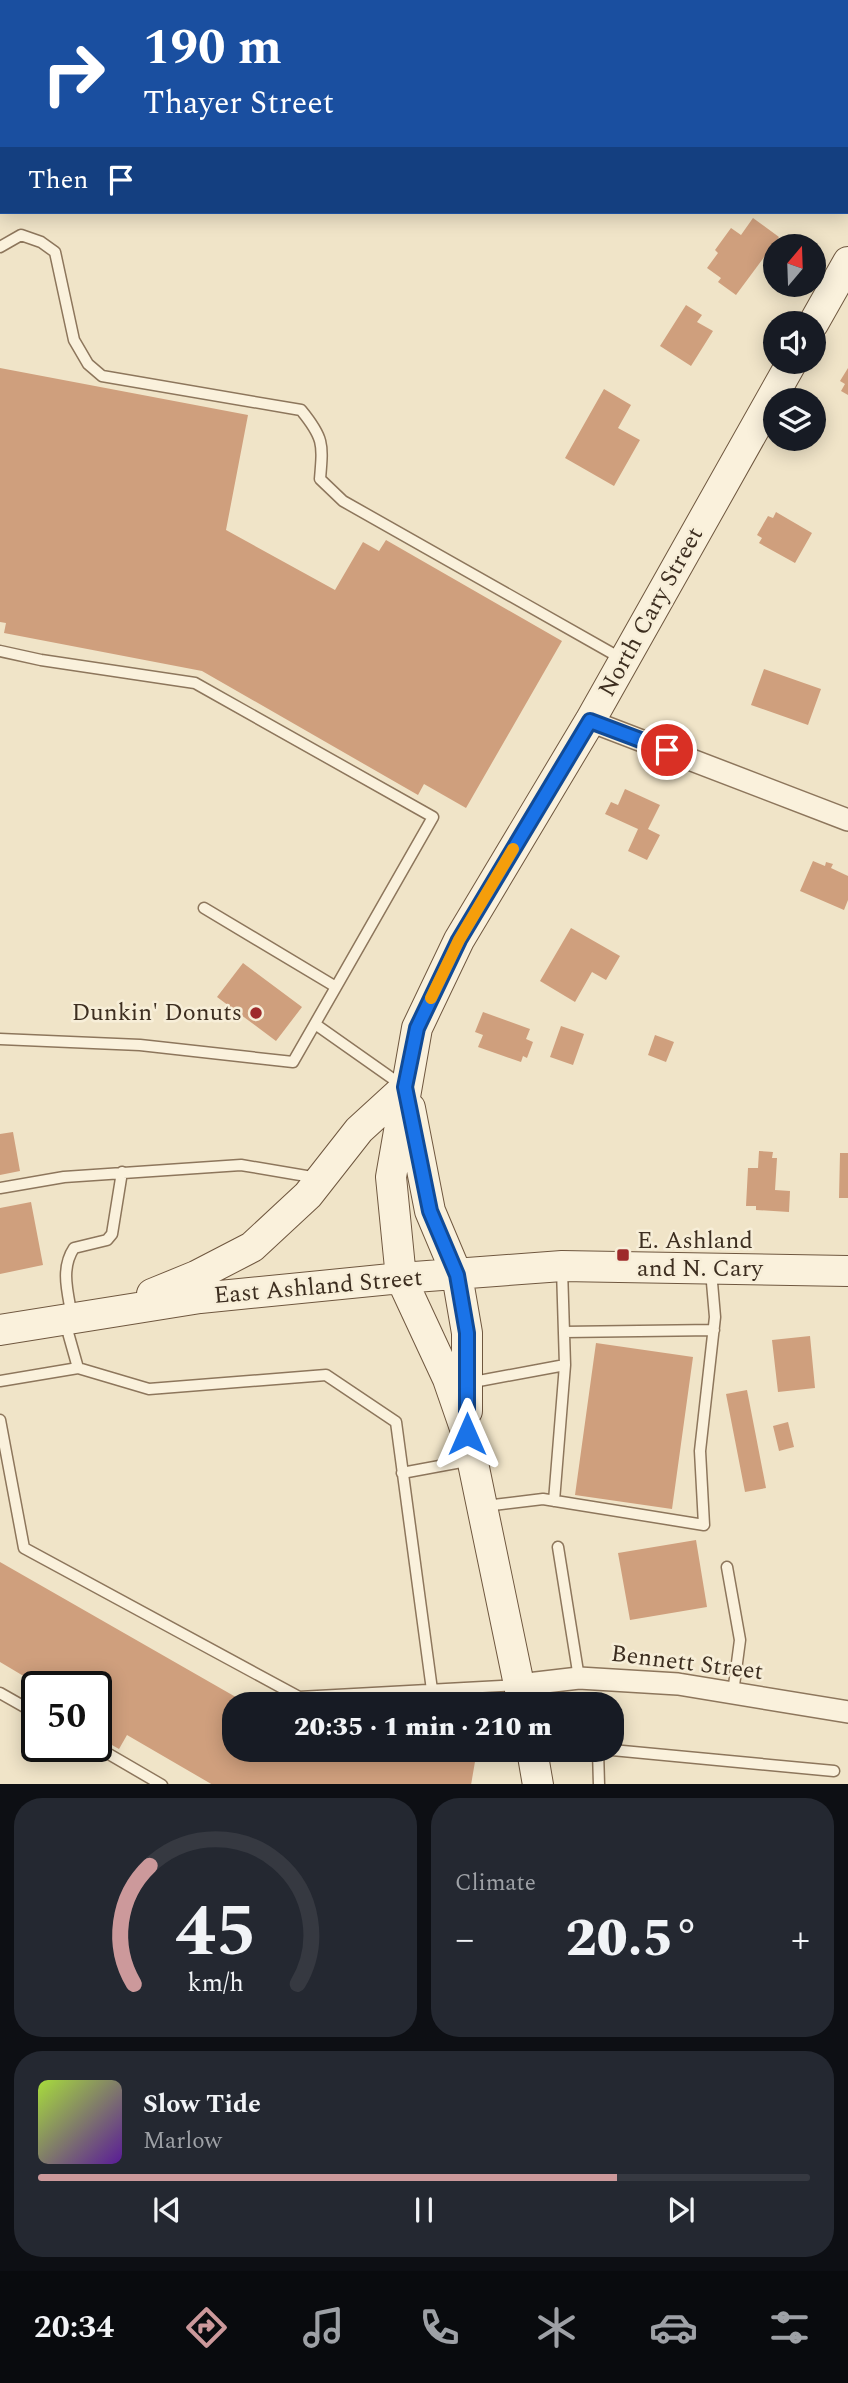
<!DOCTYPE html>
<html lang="en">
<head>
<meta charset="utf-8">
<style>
	:root { --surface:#171b24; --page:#242831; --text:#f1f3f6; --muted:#9ea1a6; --line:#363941; --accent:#cc999b }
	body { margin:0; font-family:Spectral,serif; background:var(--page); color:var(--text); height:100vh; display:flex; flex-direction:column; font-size:26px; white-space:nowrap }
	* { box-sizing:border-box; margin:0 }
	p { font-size:23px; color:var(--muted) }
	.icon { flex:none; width:38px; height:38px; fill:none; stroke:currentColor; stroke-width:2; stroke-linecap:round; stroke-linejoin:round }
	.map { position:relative; height:1784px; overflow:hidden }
	.details { display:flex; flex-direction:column; gap:14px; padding:14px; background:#0d0f14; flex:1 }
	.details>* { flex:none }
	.hud { position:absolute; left:0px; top:0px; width:849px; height:214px; box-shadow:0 4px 18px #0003; background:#1a4fa0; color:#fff; overflow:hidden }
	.needle { width:46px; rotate:19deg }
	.buttons { position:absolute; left:763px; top:234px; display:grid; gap:14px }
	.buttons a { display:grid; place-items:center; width:63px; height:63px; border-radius:50%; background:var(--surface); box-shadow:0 4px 18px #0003; font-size:35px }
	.speed { position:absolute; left:21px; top:1671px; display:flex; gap:14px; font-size:35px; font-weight:700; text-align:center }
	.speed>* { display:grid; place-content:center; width:91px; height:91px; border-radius:50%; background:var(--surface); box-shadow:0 4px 18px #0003; line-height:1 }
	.speed .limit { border:4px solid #111; border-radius:10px; background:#fff; color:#111 }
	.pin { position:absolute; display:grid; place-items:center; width:60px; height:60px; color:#fff; margin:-30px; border:4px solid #fff; border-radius:50%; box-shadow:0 2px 7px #0007 }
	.me { position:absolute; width:77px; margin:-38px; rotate:0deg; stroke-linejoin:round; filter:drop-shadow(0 0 5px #0008) }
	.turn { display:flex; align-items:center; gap:24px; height:147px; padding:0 28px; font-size:32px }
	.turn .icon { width:91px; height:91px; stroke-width:2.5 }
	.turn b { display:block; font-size:49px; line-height:60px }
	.then { display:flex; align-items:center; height:66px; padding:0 28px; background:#0003; gap:14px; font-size:26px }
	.big { font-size:52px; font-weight:800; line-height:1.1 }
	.details .card { flex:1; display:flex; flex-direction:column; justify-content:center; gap:10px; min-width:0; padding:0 24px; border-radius:28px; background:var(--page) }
	.details .dial { align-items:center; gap:0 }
	.dial svg { height:182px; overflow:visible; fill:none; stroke:var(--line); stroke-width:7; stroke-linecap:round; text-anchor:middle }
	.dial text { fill:var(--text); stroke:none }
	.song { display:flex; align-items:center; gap:21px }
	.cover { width:84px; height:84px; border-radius:10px; background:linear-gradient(135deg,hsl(80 70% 55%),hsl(270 70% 35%)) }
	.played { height:7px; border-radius:4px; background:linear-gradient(90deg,var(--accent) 75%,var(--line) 75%) }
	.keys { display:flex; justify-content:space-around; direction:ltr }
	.heat { display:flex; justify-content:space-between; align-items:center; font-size:38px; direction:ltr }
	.details .tiles { flex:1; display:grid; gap:14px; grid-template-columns:1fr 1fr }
	.card:last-child { grid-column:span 2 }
	.trip { position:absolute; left:222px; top:1692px; width:402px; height:70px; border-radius:28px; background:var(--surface); box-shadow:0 4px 18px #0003; font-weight:800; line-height:70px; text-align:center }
	.tabs { display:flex; height:112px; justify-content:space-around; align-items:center; background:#090b0e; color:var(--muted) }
	.tabs .icon { width:49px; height:49px }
	.tabs .active { color:var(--accent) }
	.tabs b { font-size:32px; color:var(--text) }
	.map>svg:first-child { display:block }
	.building { fill:#cf9f7d }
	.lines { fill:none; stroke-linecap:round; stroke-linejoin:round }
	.lane-casing { stroke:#8d765c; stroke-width:13 }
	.street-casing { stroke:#8d765c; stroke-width:24 }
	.secondary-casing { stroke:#6f573f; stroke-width:32 }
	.lane { stroke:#faf1dc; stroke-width:10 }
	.street { stroke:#faf1dc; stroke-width:21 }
	.secondary { stroke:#faf1dc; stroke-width:30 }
	.route-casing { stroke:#114b97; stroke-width:18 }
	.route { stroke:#1a73e8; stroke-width:12 }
	.slow { stroke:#f59e0b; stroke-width:12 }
	.poi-dot { fill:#9e2a2b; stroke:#f7eed8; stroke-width:2.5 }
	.labels { text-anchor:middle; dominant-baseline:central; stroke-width:5; stroke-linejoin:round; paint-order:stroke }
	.street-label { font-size:24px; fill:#3d2e20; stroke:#f7eed8 }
	.poi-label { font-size:24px; fill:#3d2e20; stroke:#f7eed8; text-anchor:end }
</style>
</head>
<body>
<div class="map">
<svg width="848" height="1785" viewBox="0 0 848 1785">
	<rect width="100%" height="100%" fill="#f0e4c8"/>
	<path class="building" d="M753 218 779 237 736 295 718 282 721 278 707 268 718 253 715 250 731 228 741 235Z
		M686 305 702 315 697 322 713 331 691 366 660 346Z
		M0 368 248 415 226 530 335 590 363 542 379 551 386 540 562 641 466 808 424 784 418 795 202 671 4 633 6 623 0 622Z
		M848 368V395L841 391 845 384 840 381Z
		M604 389 631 405 618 428 640 440 614 486 565 458Z
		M776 512 812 533 795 563 759 543 762 538 757 535 768 516 773 518Z
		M764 669 821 689 808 725 751 705Z
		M625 789 660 805 648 829 660 835 647 860 628 851 638 829 605 814 611 802 618 805Z
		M813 861 825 866 826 862 833 864 831 868 848 876V900L844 910 800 891Z
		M571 928 620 956 606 980 592 972 575 1002 540 981Z
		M243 963 302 1007 276 1041 217 997Z
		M483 1012 530 1029 526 1039 533 1042 527 1058 523 1056 521 1062 478 1047 483 1035 475 1032Z
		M561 1026 584 1034 573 1065 550 1057Z
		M655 1035 674 1042 666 1062 648 1055Z
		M13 1132 20 1171 0 1175V1134Z
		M759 1151 773 1152 772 1158H777L775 1190 790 1191 789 1212 756 1210V1206H746L748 1168H758Z
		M840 1153H848V1198H839Z
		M31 1202 43 1265 0 1274V1208Z
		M810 1336 815 1388 778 1392 772 1340Z
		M596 1343 693 1357 672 1509 575 1495Z
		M747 1390 766 1488 745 1492 726 1394Z
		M788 1422 794 1447 779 1451 773 1426Z
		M696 1540 707 1607 630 1620 618 1553Z
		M0 1562 248 1704H234V1750H477L471 1785H213L127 1735 119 1749 96 1736 104 1723 96 1718V1687H42L0 1662Z"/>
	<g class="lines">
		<defs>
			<path id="lane" d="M0 247 21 235 41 242 55 252 74 340 88 364 102 376 301 410C324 438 323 444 320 479L343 501 624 660
				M0 651 41 660 195 683 433 817 336 987 204 908
				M315 1024 403 1086
				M0 1039 140 1045 293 1062 336 987
				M0 1188 64 1177 241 1165 318 1178
				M72 1317C68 1293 60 1269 74 1248L107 1240 112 1234 122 1172
				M564 1332 714 1330
				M78 1368 149 1389 326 1375 396 1422 432 1690
				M0 1381 78 1368 65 1322
				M468 1383 565 1365 562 1269
				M0 1420 24 1548 299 1697 518 1685
				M402 1473 472 1460
				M554 1501 565 1365
				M485 1506 543 1499 704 1525 700 1451 715 1317 711 1271
				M558 1547 579 1678
				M727 1567 740 1640 733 1693
				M0 1693 37 1714
				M95 1746 162 1785
				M598 1750 599 1785
				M612 1750 834 1771"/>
			<path id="street" d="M576 0 587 2
				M847 44H848
				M590 721 848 820
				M519 1685 579 1678 678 1684 848 1712"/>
			<path id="secondary" d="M813 324 848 262
				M410 1108 430 1211 457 1275 467 1333V1411
				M152 1294 196 1276 252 1247 308 1195 359 1130 406 1087
				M0 1330 200 1298 401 1278 562 1266 848 1271
				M523 1704 467 1434 448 1379 401 1278 391 1177 417 1028 459 940 590 721 792 362
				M532 1750 538 1785"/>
		</defs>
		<use href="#lane" class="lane-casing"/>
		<use href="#street" class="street-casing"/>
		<use href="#secondary" class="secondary-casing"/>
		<use href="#lane" class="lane"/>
		<use href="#street" class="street"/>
		<use href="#secondary" class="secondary"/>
	</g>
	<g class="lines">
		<defs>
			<path id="route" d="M467 1434V1333L457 1275 430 1211 405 1087 417 1028 459 940 590 721 667 750"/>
		</defs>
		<use href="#route" class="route-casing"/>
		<use href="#route" class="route"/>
		<path class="slow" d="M431 998 459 940 513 849"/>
	</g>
	<g class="poi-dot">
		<circle cx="256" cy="1013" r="7"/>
		<rect x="616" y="1248" width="14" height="14" rx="3.5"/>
	</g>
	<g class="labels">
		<g class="street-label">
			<text transform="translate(651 612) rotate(-61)">North Cary Street</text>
			<text transform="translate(318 1287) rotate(-5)">East Ashland Street</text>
			<text transform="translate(687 1663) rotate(7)">Bennett Street</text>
		</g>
		<g class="poi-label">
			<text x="242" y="1013">Dunkin' Donuts</text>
			<text x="637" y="1241" text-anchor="start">E. Ashland<tspan x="637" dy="28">and N. Cary</tspan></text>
		</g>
	</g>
</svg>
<div class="buttons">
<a><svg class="needle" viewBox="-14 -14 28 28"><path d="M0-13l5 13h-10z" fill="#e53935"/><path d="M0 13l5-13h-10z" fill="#9ea1a6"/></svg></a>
<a><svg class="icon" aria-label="sound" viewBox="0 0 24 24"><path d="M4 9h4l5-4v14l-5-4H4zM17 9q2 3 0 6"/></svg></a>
<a><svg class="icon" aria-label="layers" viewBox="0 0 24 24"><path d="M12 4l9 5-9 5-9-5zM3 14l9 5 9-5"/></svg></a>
</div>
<div class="speed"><div class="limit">50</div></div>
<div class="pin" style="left:667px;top:750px;background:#d93025"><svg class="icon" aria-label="arrive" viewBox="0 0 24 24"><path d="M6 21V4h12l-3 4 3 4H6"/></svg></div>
<svg class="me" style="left:467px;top:1434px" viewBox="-20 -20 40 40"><path d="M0-17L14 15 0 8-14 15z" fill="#1a73e8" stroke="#fff" stroke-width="4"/></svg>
<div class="trip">20:35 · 1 min · 210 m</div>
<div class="hud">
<div class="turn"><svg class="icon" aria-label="right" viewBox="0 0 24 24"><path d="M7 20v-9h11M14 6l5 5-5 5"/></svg><div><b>190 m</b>Thayer Street</div></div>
<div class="then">Then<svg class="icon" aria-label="arrive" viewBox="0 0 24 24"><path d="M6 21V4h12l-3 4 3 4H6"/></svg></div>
</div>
</div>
<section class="details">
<div class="tiles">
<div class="card dial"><svg viewBox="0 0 100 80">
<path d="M14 69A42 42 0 1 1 86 69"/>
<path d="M14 69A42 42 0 0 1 21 17" stroke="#cc999b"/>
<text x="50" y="56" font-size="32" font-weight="700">45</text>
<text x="50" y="72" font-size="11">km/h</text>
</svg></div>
<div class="card"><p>Climate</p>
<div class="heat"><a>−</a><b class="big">20.5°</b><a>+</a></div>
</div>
<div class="card">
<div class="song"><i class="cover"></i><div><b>Slow Tide</b><p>Marlow</p></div></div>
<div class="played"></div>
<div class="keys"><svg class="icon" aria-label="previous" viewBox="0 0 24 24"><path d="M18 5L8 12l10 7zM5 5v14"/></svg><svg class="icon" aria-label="pause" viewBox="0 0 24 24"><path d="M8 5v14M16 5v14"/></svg><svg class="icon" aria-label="next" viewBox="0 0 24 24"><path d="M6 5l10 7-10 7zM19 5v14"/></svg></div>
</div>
</div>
</section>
<nav class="tabs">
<b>20:34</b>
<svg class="icon active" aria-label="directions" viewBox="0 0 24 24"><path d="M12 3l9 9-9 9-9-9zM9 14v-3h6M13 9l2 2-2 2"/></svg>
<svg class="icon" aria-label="music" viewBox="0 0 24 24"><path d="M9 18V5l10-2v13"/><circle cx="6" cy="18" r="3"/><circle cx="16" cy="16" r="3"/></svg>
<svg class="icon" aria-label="phone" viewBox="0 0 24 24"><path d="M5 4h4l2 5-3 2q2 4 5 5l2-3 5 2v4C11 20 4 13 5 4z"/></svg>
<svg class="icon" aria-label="climate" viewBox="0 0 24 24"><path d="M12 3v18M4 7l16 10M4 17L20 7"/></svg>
<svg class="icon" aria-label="car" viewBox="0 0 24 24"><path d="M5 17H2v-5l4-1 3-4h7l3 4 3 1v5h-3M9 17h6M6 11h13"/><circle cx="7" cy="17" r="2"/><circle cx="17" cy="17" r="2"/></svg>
<svg class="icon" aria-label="filters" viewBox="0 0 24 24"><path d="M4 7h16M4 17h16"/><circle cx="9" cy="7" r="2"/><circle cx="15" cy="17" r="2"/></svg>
</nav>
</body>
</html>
